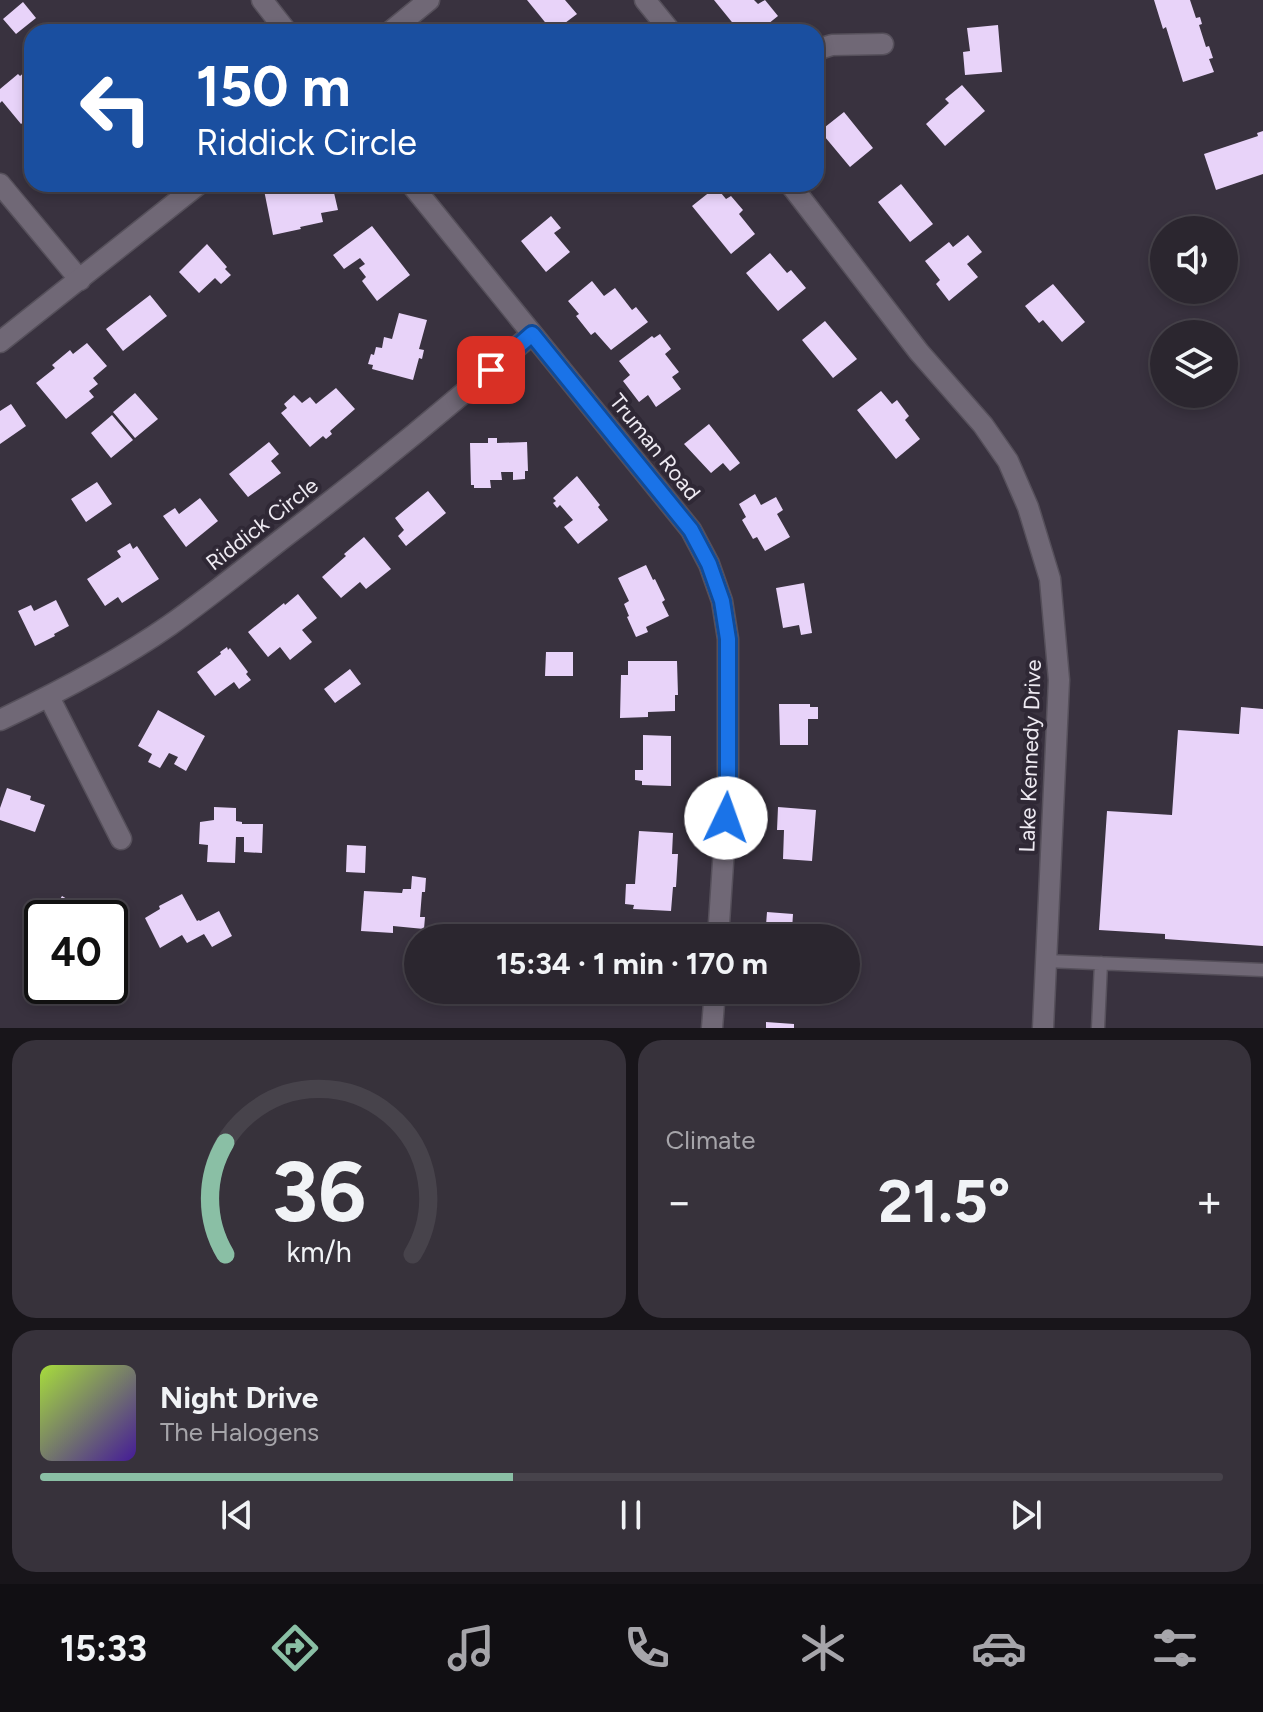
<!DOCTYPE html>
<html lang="en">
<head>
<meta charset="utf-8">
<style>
	:root { --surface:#2b262f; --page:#37323b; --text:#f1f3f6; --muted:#a6a5aa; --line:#47434b; --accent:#8abfa5 }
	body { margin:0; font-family:Figtree,sans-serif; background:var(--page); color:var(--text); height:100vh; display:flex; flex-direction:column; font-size:30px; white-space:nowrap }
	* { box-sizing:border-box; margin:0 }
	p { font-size:26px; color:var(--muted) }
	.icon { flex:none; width:44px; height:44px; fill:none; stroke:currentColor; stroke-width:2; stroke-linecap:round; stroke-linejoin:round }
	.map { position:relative; height:1028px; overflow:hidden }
	.panel { display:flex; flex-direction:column; gap:12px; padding:12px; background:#18151a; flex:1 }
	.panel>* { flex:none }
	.top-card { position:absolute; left:24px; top:24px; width:800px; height:168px; border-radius:24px; box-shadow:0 4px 12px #0003,0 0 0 2px var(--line); background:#1a4fa0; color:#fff; overflow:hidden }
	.tools { position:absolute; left:1150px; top:216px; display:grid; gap:16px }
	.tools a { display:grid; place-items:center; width:88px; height:88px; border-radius:50%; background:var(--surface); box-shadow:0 4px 12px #0003,0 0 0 2px var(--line); font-size:40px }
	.speed { position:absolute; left:24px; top:900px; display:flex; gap:16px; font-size:40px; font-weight:700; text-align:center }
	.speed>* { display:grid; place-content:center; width:104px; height:104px; border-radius:50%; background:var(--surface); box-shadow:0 4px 12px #0003,0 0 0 2px var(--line); line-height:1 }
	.speed .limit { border:4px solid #111; border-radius:12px; background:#fff; color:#111 }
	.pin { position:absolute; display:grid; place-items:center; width:68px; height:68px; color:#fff; margin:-34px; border-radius:16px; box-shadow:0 4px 12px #0006 }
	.me { position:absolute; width:88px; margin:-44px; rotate:3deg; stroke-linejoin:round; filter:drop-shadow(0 0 6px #0008) }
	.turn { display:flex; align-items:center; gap:28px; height:168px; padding:0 40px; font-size:36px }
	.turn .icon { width:104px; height:104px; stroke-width:2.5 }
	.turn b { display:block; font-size:56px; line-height:68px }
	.big { font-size:60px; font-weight:700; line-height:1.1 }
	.panel .widget { flex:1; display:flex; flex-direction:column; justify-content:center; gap:12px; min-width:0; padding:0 28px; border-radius:24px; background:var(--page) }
	.panel .dial { align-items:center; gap:0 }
	.dial svg { height:208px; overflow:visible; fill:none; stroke:var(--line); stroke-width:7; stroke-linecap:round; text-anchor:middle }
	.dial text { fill:var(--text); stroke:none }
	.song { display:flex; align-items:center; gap:24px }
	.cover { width:96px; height:96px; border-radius:12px; background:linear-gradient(135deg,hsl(80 70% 55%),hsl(260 70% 35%)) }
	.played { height:8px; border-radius:4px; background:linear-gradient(90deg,var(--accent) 40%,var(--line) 40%) }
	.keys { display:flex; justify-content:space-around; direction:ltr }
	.heat { display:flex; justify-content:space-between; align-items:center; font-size:44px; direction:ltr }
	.panel .tiles { flex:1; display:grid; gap:12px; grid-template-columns:1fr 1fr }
	.widget:last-child { grid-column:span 2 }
	.trip { position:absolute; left:404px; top:924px; width:456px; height:80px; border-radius:40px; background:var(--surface); box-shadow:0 4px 12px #0003,0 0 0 2px var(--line); font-weight:700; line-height:80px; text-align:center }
	.dock { display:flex; height:128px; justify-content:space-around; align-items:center; background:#110f13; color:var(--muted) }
	.dock .icon { width:56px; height:56px }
	.dock .active { color:var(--accent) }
	.dock b { font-size:36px; color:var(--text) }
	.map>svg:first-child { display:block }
	.building { fill:#e8d3f9 }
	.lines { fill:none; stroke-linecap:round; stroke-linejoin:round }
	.service-casing { stroke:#56505b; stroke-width:15 }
	.minor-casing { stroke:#56505b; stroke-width:23 }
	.tertiary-casing { stroke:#56505b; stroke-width:23 }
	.service { stroke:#706876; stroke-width:12 }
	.minor { stroke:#706876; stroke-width:20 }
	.tertiary { stroke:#706876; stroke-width:20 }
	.route-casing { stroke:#114b97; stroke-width:20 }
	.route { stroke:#1a73e8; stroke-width:14 }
	.labels { text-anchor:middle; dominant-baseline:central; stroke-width:8; stroke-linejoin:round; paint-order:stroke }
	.street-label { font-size:22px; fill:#eeeaf2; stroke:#2f2835 }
</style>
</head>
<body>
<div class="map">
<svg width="1263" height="1028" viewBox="0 0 1263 1028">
	<rect width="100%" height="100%" fill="#39323f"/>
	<path class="building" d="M527 0H565L577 14 553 32Z
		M714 0H754L758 4 765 0 778 16 758 32H740Z
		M1154 0H1190L1196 18 1200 17 1202 24 1199 25 1206 47 1209 46 1213 58 1209 59 1214 72 1183 82 1166 27 1163 29Z
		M23 2 36 18 16 34 3 19Z
		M998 25 1002 72 965 75 963 52 970 51 967 28Z
		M26 71 32 78V81L26 86 32 93V115L21 124 2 101 0 103V89L18 74 20 76Z
		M962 85 985 111 945 146 926 124 949 103 945 99Z
		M844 112 873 148 850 167 820 131Z
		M1263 131V174L1216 190 1204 154 1258 136 1257 133Z
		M293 184H332L338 210 321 213 323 222 300 227 301 229 273 235 264 190Z
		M901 184 933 224 910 242 878 202Z
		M716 187 726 199 731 196 743 210 739 214 755 234 731 254 692 206Z
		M551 216 561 228 554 233 570 252 546 272 521 241Z
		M372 226 410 275 377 301 362 281 366 277 359 268 365 264 360 258 344 269 333 255Z
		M968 235 982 252 967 264 978 277 949 301 936 284 940 280 925 261 949 242 953 247Z
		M207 244 227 267 225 269 231 275 221 284 215 278 199 293 179 272Z
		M770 253 787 273 791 270 806 288 778 311 746 273Z
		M592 281 604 296 615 288 632 310 636 307 648 322 611 350 595 332 591 335 576 316 579 314 568 301Z
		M1053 284 1085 322 1062 342 1043 320 1039 323 1025 306Z
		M150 295 167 316 123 351 106 329Z
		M399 313 427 320 419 349 424 350 422 359 419 358 413 380 372 369 373 365 368 364 371 354 374 355 376 347 382 348 384 337 392 339Z
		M825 321 857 359 833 378 802 340Z
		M660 334 671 349 665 354 679 372 672 377 681 389 656 407 648 395 639 402 623 381 630 375 619 361 652 336 654 338Z
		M87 343 107 366 93 378 98 384 89 391 94 397 66 419 36 383 55 368 52 365 70 350 73 354Z
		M336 388 355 409 330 431 332 434 326 439 323 436 310 447 281 413 287 408 284 404 294 395 302 403 310 397 316 404Z
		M881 391 892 404 897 400 909 416 905 420 920 439 896 459 857 410Z
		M135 393 158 419 135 438 113 412Z
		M11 404 26 426 0 444V411Z
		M112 415 133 440 111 458 91 433Z
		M709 424 740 463 730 471 723 463 711 473 684 444Z
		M488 438H497V443L527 442 528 471H525V479L513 480V472H501L502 480H490L491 488H474V485H471L470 443H488Z
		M269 442 279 454 271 461 281 473 248 497 229 474Z
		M577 476 600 505 598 507 608 520 578 544 564 527 573 520 560 505 557 508 553 503 556 501 553 498Z
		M97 482 112 504 86 522 71 499Z
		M428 491 446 513 406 546 398 536 404 530 395 518Z
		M755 494 761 505 776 497 783 510 777 514 790 537 765 551 757 537 753 539 742 520 746 517 739 504Z
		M200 498 218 521 186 547 163 516 175 508 179 514Z
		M364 537 391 569 366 589 360 582 341 598 322 577 346 556 344 554Z
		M130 543 133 549 137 546 159 579 122 603 118 597 105 606 87 579 121 557 117 551Z
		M646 565 653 580 655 579 665 600 662 602 669 616 646 627 648 632 636 637 627 617 629 616 624 604 629 601 618 578Z
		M804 583 812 633 801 635 799 625 783 628 776 588Z
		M298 594 317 618 302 630 312 642 290 660 280 647 268 657 248 632 284 603 285 605Z
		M56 600 69 626 54 634 55 636 35 646 18 611 31 605 34 611Z
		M227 647 228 650 230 648 248 672 246 674 251 680 239 689 234 682 215 696 197 672 221 654 220 652Z
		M546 652H573V676H545Z
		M628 661H677L678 695H675V711L648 712V717L620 718 621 675H628Z
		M350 669 361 684 335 703 324 689Z
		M779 704H810V707H818V719H808V745H780Z
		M1241 707 1263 709V946L1165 939V934L1099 930 1107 811 1172 815 1178 730 1239 734Z
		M158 710 205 736 186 771 174 764 178 757 169 753 160 768 148 762 152 754 138 746Z
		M643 735 671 736V786L642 785V781L635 780V770H643Z
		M7 788 31 796 30 800 45 805 35 832 0 820V808Z
		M214 807 236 808V821L242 822V824H263L262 853 244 852V837H236L235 863 207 862 208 845 199 844 200 822 214 820Z
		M778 807 816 810 812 861 783 859 784 830H777Z
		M639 831 673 833 672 854H678L676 887H673L671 911 633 909 634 905 625 904 626 884H635Z
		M347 845 366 846 365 873 346 872Z
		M412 876 426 878 425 892H422L420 917H425L424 929 393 926V933L361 931 364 891 402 893 403 889H411Z
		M182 894 197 921 199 920 200 921 219 911 232 936 212 947 204 934 187 943 182 935 160 948 145 918 160 909 159 906Z
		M62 896 99 918H49Z
		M767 912 793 914 792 930H806L805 938H765Z
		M110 929 122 936 110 955Z
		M766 1022 794 1024V1028H766Z"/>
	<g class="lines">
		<defs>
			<path id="service" d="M1046 961 1263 970
				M1098 1028 1101 963"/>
			<path id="minor" d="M262 0 287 32
				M645 0 671 32
				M390 32 429 0
				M816 50 832 45 883 44
				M0 184 80 280
				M790 184 919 352 983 425 1008 461 1028 507 1050 579 1059 680 1043 1028
				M49 697 121 839
				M0 720C59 692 117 662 170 625 208 598 245 568 282 539 367 474 451 405 532 334"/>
			<path id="tertiary" d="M411 184 691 530 709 564 722 601 728 639V788L718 938
				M0 342 199 184
				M712 1028 715 990"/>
		</defs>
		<use href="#service" class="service-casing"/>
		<use href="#minor" class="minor-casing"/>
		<use href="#tertiary" class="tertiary-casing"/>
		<use href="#service" class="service"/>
		<use href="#minor" class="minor"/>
		<use href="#tertiary" class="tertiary"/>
	</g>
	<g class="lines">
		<defs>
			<path id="route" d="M491 370 532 334 691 530 709 564 722 601 728 639V788L726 818"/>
		</defs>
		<use href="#route" class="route-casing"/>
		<use href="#route" class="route"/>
	</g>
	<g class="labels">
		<g class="street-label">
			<text transform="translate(655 447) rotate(51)">Truman Road</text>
			<text transform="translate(262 524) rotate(-38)">Riddick Circle</text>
			<text transform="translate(1030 756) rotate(-88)">Lake Kennedy Drive</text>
		</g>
	</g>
</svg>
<div class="tools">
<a><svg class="icon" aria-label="sound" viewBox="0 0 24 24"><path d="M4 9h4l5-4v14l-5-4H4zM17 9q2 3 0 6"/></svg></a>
<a><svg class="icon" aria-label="layers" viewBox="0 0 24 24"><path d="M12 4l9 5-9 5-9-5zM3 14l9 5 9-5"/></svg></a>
</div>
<div class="speed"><div class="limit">40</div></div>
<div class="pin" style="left:491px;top:370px;background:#d93025"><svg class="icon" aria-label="arrive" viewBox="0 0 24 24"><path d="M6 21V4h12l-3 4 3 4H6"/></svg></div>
<svg class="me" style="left:726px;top:818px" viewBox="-20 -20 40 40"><circle r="19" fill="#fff"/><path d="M0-13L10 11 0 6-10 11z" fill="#1a73e8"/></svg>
<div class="trip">15:34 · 1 min · 170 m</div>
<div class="top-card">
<div class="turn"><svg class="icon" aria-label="left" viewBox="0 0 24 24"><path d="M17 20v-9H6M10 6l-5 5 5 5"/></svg><div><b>150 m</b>Riddick Circle</div></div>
</div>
</div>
<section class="panel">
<div class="tiles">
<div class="widget dial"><svg viewBox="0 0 100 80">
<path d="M14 69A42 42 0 1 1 86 69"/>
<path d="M14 69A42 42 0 0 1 14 26" stroke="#8abfa5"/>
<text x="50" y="56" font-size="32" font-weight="700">36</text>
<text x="50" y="72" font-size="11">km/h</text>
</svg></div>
<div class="widget"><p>Climate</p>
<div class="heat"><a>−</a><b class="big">21.5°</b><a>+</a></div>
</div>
<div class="widget">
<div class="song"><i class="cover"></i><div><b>Night Drive</b><p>The Halogens</p></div></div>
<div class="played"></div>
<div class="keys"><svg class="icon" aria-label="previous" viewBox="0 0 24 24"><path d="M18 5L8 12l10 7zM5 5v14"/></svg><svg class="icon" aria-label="pause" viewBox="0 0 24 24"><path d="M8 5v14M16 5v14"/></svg><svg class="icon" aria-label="next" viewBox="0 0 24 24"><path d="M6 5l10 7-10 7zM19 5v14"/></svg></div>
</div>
</div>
</section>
<nav class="dock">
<b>15:33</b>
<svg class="icon active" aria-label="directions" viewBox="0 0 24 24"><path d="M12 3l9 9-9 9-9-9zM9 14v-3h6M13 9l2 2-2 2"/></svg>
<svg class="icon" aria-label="music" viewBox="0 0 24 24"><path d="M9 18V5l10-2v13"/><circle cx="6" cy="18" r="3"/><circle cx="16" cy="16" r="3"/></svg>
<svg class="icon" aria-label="phone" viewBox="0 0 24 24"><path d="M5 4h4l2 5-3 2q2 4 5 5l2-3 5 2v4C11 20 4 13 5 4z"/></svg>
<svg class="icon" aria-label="climate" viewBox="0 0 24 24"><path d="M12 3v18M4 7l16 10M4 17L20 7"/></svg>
<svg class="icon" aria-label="car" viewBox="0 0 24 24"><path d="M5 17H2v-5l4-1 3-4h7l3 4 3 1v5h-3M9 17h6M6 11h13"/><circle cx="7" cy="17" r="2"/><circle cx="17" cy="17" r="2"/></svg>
<svg class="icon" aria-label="filters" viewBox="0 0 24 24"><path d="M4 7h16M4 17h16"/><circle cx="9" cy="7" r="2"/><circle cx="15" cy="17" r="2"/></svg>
</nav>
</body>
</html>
